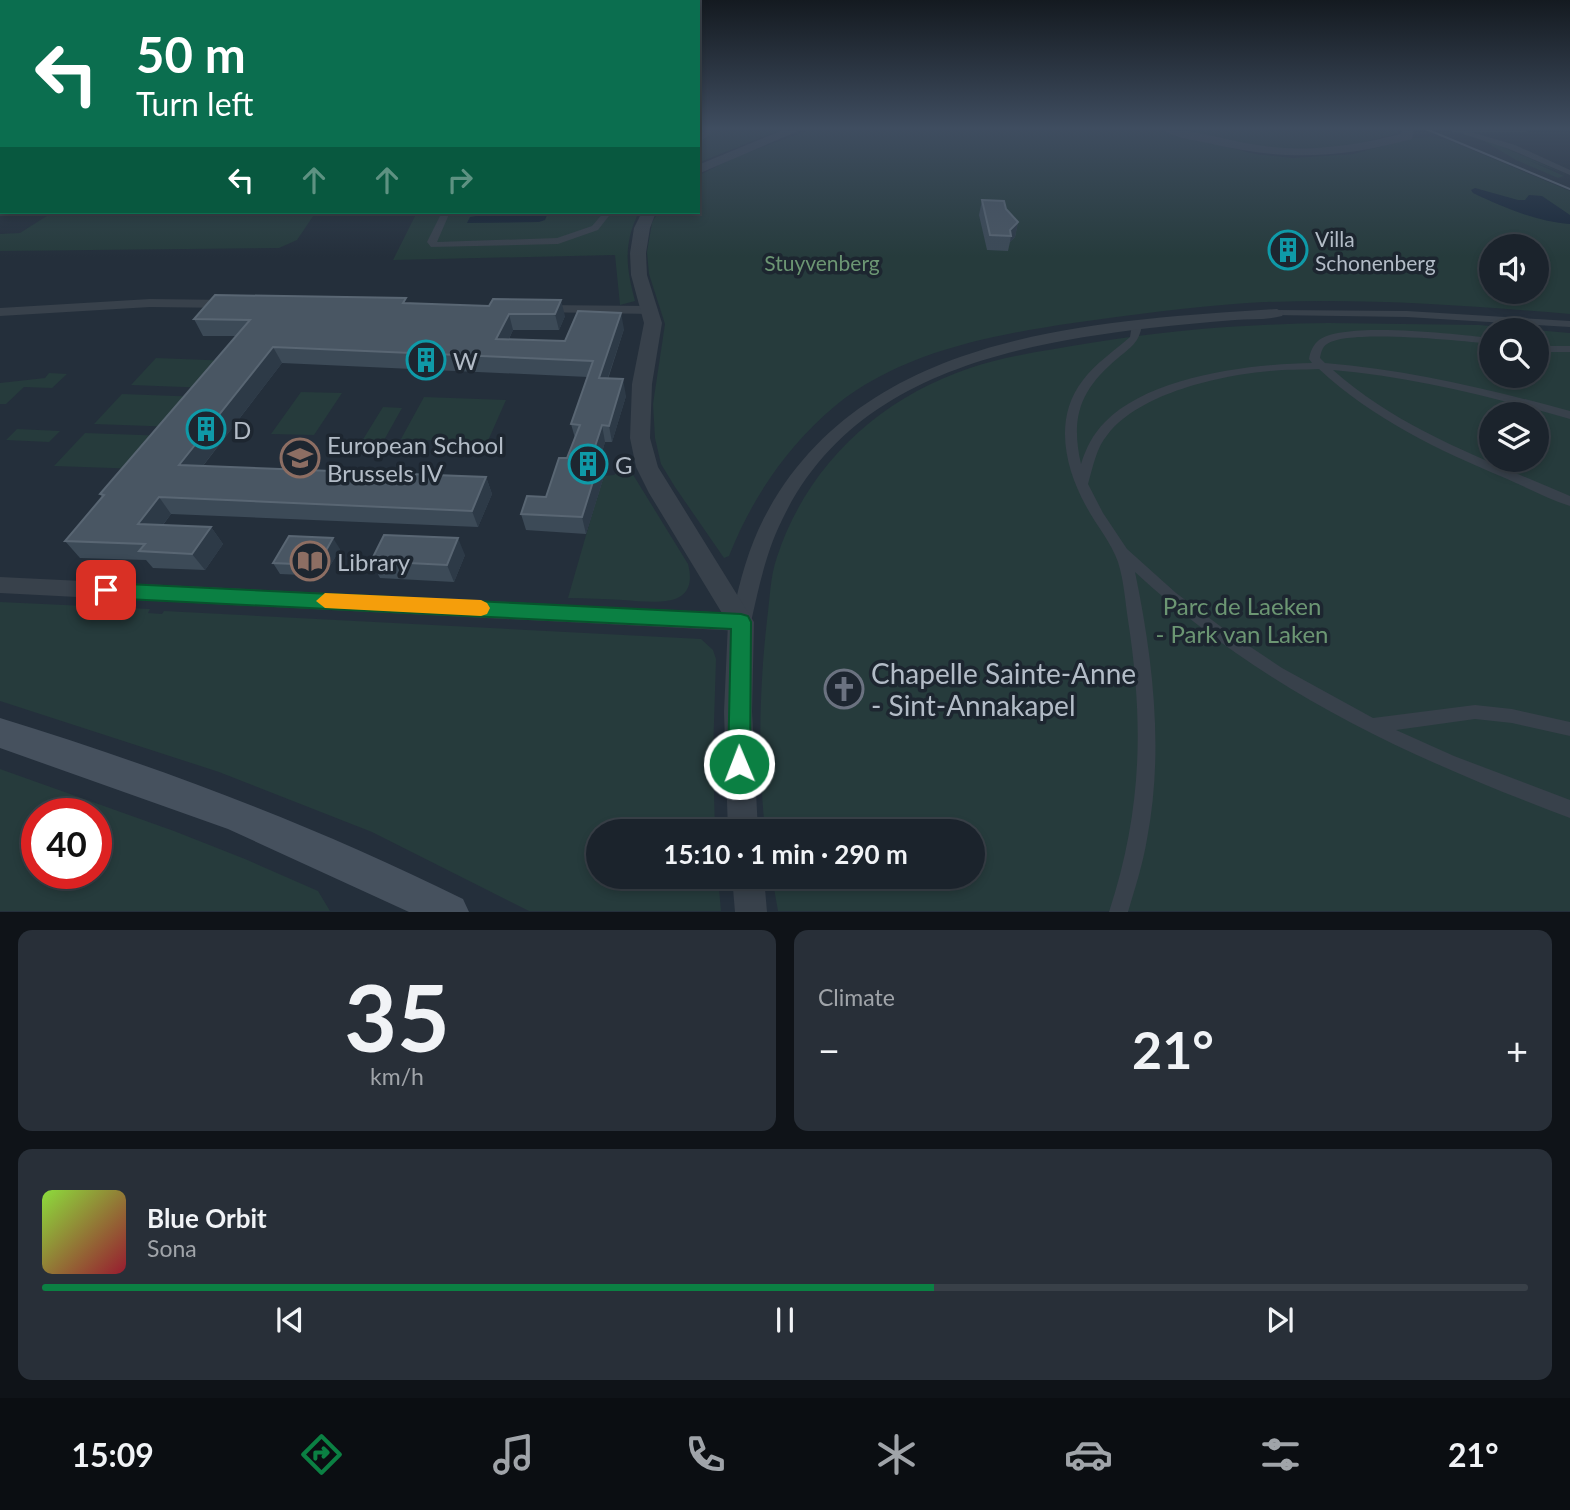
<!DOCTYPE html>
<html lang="en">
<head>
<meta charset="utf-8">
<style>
	:root { --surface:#1b232c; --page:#282f38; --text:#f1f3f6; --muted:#a0a4a9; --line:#394048; --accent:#0b8043 }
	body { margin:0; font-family:Lato,sans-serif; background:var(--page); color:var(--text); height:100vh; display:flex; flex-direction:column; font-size:26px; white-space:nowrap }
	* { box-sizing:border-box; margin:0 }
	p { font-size:23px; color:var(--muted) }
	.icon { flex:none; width:38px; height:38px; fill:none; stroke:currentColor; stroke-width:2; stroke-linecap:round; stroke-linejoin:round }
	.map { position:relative; height:912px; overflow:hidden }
	.details { display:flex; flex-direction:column; gap:18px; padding:18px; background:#0f1318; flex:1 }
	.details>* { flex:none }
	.hud { position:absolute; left:0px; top:0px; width:700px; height:214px; box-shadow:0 4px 10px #0003,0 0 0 2px var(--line); background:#0b6e4f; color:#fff; overflow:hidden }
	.tools { position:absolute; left:1479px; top:234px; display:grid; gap:14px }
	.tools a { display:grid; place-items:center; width:70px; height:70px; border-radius:50%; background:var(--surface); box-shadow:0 4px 10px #0003,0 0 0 2px var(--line); font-size:35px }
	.speed { position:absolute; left:21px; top:798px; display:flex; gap:14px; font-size:35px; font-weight:700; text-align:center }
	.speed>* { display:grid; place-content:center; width:91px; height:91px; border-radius:50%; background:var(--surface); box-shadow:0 4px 10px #0003,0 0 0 2px var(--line); line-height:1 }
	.speed .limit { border:10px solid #d22; background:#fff; color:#111 }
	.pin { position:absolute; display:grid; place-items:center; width:60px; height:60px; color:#fff; margin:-30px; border-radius:14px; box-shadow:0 4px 10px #0006 }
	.me { position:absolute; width:77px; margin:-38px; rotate:359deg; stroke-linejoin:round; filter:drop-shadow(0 0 5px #0008) }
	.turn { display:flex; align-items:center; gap:24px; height:147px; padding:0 21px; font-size:32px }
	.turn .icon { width:91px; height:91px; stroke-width:2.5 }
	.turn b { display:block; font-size:49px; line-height:60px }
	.lanes { display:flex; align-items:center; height:66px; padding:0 21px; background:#0003; justify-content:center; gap:35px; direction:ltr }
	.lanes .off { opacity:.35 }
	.big { font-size:52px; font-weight:700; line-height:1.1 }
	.details .widget { flex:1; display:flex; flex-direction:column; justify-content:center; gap:10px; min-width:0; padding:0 24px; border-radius:14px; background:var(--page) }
	.details .dial { align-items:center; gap:0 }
	.dial b { font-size:91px; line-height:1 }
	.song { display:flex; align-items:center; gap:21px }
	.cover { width:84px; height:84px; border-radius:10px; background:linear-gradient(135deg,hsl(90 70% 55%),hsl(350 70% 35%)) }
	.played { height:7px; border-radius:4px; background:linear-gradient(90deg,var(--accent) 60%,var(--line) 60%) }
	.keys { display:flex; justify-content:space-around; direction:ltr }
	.heat { display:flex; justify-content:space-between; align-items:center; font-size:38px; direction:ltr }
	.details .tiles { flex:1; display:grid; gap:18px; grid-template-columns:1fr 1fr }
	.widget:last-child { grid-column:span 2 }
	.trip { position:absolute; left:586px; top:819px; width:399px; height:70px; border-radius:35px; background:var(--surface); box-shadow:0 4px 10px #0003,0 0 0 2px var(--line); font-weight:700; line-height:70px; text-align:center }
	.menu { display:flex; height:112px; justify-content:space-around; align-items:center; background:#0b0e12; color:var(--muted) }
	.menu .icon { width:49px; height:49px }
	.menu .on { color:var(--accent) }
	.menu b { font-size:32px; color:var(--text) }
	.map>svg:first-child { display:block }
	.green { fill:#263b3c; fill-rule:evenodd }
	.water { fill:#182738 }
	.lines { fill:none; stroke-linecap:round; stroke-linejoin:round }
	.pedestrian { fill:#38414b; fill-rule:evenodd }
	.minor { fill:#38414b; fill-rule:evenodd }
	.tertiary { fill:#38414b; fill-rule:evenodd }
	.secondary { fill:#46515e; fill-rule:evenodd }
	.tram { stroke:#5a6572; stroke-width:2 }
	.wall { fill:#3c4a57 }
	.shaded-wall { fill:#2d3a47 }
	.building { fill:#495663; stroke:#596673; stroke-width:2 }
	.route { fill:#0b8043; stroke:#07532c; stroke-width:2 }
	.slow { fill:#f59e0b }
	.labels { text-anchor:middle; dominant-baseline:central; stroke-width:7; stroke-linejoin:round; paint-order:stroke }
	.far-poi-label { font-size:21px; fill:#b3bcc7; stroke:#1d2630; text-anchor:start }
	.far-park-label { font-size:21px; fill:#6c9673; stroke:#1d2630 }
	.poi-label { font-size:24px; fill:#b3bcc7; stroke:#1d2630; text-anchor:start }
	.park-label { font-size:24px; fill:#6c9673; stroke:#1d2630 }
	.near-poi-label { font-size:28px; fill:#b3bcc7; stroke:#1d2630; text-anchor:start }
</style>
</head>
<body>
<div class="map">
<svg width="1570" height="912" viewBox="0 0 1570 912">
	<rect width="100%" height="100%" fill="#242f3b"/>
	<path class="green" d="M698 129H783L698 163Z
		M812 129H1156L1255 154 1293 158 1353 154 1413 138 1430 137 1448 140 1570 191V314C1463 305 1355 297 1247 303 1188 307 1131 315 1073 323 992 335 901 352 835 406 787 446 752 498 729 556L724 558 675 487 661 464 655 438 653 404 665 324 649 274 647 252 652 223 658 212H698V176L735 157ZM1491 247H1536V292H1491Z
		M1176 129H1394L1400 133 1332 150H1258Z
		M1479 138 1489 141 1570 176 1526 159 1564 176 1558 178 1516 160Z
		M53 212H316L297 240 279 248 0 251V234L20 233Z
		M417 212H639C623 244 626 267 635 301L620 305 615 255 393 260Z
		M1328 323 1479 325 1570 333V911H778L772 877H973V831H765C758 760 759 691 767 620 770 599 770 577 777 557 807 465 880 398 970 368 1009 355 1050 350 1090 343 1169 330 1248 324 1328 323ZM1491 331H1536V376H1491ZM1491 415H1536V460H1491Z
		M156 358 233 361 210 388 131 385Z
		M49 373 67 374 52 388 24 387 6 404H0V383L45 378Z
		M301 392 342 393 314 435 271 434Z
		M122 394 202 397 177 427 94 424Z
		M424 397 506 400 487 443 401 439Z
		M383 407 402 408 383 442 362 441Z
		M17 429 60 431 49 442 6 440Z
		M85 433 169 436 141 469 54 466Z
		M621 468 632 473 688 564C700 610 653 602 623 600 605 599 586 598 568 598L603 476 614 475Z
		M0 602 150 609 148 613 162 614 164 611 701 639 713 650 716 659 713 754 715 831H598V877H718L721 911H529L372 832 219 772 0 701Z
		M0 769 174 831 245 859 318 891 330 911H0ZM37 814H96V873H37Z"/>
	<path class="water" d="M1475 188 1518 200H1525L1529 195 1542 196 1570 215V224C1538 222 1502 207 1473 193L1471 190Z
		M547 215 545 220 539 222 467 223 470 217 476 216Z"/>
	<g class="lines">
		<path class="pedestrian" d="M706 129H714L698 145V138Z
			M1461 129 1515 145 1570 170V175L1509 149 1451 130Z
			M442 212H450L437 242 557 238 592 226 604 212H612L598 230 558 244 431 247 427 242Z
			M1277 310 1407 311 1570 321V327L1407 317 1273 315V311Z
			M1137 322 1142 325C1139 343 1131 347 1118 358 1081 389 1070 416 1081 464 1086 448 1093 434 1105 422 1150 376 1250 364 1312 363L1309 359C1310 352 1313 345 1319 340 1344 321 1457 334 1491 338V344C1461 341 1349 329 1327 344 1322 347 1321 353 1320 358L1325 363C1409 370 1489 389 1570 411V419C1492 397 1414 377 1333 370 1400 430 1489 461 1570 496V506C1548 499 1526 487 1505 478 1438 450 1373 419 1319 369 1303 370 1286 369 1270 371 1221 375 1140 393 1108 434 1096 448 1093 467 1088 484L1103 513 1127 549 1176 593 1228 632 1282 668 1373 718 1475 705 1512 709 1570 722V736L1512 723 1475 719 1396 730 1454 756 1570 800V818C1408 757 1264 691 1135 572 1153 659 1164 751 1147 839 1143 864 1135 888 1128 912H1109C1142 811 1144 724 1128 620 1125 600 1124 581 1118 562 1111 542 1096 525 1086 506 1065 468 1053 418 1083 380 1096 363 1114 351 1130 337L1132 325Z
			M1536 346H1570V352H1536Z"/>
		<path class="minor" d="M1448 129H1531L1526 132H1453Z
			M2 196V204L0 205V197Z
			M150 299 231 300 238 304 231 308 150 307 0 316V308Z
			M542 305 651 306 658 310 651 314 537 312V306Z
			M1277 309 1284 313 1282 316C1267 320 1250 319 1235 320 1206 322 1178 325 1150 328 1007 345 850 377 782 520 766 552 759 587 751 622L748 628 741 631 0 593V577L733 613C740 580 749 547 764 518 861 332 1092 321 1277 309Z"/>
		<path class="tertiary" d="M785 129H803L698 174V165Z
			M1162 129C1194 129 1225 140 1257 145 1306 153 1353 146 1401 134L1402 129H1414L1412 139C1338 159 1283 161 1208 143 1194 140 1173 138 1162 129Z
			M642 212H656L650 228 646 253 647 275 662 323 652 384 650 438 658 467 754 622 752 712 758 831H728L724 712 728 623 649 493 636 467 630 438 632 384 644 323 631 275 630 253 634 228Z
			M732 877H764L767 912H735Z"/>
		<path class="secondary" d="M0 718C159 767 314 825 463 899L469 912H409L228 829 0 748Z"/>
		<path class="tram" d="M1426 129 1570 189"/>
	</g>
	<path class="wall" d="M982 200 1006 209 1018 222 1015 237 1010 242 1008 251 987 250 979 215Z
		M408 303 565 316 559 330H513L509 339 565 341 624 329 608 379 626 396 612 442H605L600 459 604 476 586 534 526 530 521 514 546 497 567 458 575 438 571 424 588 377 282 363 203 466 486 477 492 494 478 527 171 514 163 525 211 527 223 544 205 570 153 568 146 560 80 558 65 541 102 497 100 494 236 336H203L194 319Z
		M340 549 324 576 280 574 273 563Z
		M465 555 454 582 380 578 371 561Z
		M834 682 856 693V698H845L834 687Z"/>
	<path class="shaded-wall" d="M1018 222 1015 237 1010 242 1011 236 1010 230Z
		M561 300 565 316 559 330 555 314Z
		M621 313 624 329 602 395 599 378Z
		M509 314 513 330 501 355 496 339Z
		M273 347 282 363 191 481 179 465Z
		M623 379 626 396 612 442 609 426Z
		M602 425 605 442 595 476 591 459Z
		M600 459 604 476 586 534 582 517Z
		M486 477 492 494 478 527 472 511Z
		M159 497 171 514 151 540 138 524Z
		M211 527 223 544 205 570 192 554Z
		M333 538 340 549 324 576 318 565Z
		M458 538 465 555 454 582 447 565Z"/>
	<path class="building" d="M982 200 1004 201 1006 209 1018 222 1010 230 1011 236 990 235Z
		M215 295 406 298 403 303 489 306 493 299 561 300 555 314H509L496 339 565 341 578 311 621 313 599 378 623 379 609 426 602 425 591 459H600L582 517 521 514 527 496 546 497 559 458H567L580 425 571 424 593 361 273 347 179 465 486 477 472 511 159 497 138 524 211 527 192 554 139 551 145 544 65 541 104 495 100 494 250 320 194 319Z
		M384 535 458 538 447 565 371 561Z
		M289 536 333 538 318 565 273 563Z
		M845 674 856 685V693H846L834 682Z"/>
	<linearGradient id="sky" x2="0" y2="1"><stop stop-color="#141a20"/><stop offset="0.5" stop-color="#3f4d60"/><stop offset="1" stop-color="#3f4d60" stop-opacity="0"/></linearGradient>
	<rect width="1570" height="257" fill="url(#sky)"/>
	<path class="route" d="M106 583 741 614 748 616 751 622 750 764 746 771 739 774 731 771 728 764 731 629 106 598 97 590Z"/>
	<path class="slow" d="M325 593 481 600 487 603 490 608 487 614 481 616 325 608 316 601Z"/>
	<defs>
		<symbol id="building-ring" viewBox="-11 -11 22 22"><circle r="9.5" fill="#1d2630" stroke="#0f9aa8" stroke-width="1.5"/><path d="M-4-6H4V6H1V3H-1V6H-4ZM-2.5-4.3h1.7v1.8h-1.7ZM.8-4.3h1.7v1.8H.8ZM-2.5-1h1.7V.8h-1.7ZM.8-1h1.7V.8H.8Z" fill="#0f9aa8"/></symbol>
		<symbol id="school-ring" viewBox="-11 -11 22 22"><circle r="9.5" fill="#1d2630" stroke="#8d6e63" stroke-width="1.5"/><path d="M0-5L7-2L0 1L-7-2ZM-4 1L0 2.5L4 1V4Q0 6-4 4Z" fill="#8d6e63"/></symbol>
		<symbol id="library-ring" viewBox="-11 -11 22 22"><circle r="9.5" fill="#1d2630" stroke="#8d6e63" stroke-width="1.5"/><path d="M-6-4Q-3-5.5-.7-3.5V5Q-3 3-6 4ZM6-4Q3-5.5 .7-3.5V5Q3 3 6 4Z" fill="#8d6e63"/></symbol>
		<symbol id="church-ring" viewBox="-11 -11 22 22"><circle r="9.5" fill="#1d2630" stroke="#6b7280" stroke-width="1.5"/><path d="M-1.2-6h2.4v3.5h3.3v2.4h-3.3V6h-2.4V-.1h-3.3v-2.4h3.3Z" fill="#6b7280"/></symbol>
	</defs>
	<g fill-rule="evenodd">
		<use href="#building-ring" x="1266" y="228" width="44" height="44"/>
		<use href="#building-ring" x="404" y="338" width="44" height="44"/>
		<use href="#building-ring" x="184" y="407" width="44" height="44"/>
		<use href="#school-ring" x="278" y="436" width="44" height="44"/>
		<use href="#building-ring" x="566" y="442" width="44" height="44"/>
		<use href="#library-ring" x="288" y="539" width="44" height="44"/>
		<use href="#church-ring" x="822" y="667" width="44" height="44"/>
	</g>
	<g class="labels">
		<g class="far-poi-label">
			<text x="1315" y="238">Villa<tspan x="1315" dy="24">Schonenberg</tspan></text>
		</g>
		<g class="far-park-label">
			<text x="822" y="262">Stuyvenberg</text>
		</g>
		<g class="poi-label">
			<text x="453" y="360">W</text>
			<text x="233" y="429">D</text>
			<text x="327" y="444">European School<tspan x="327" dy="28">Brussels IV</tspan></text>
			<text x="615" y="464">G</text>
			<text x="337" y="561">Library</text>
		</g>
		<g class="park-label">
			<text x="1242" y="605">Parc de Laeken<tspan x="1242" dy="28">- Park van Laken</tspan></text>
		</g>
		<g class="near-poi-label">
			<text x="871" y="673">Chapelle Sainte-Anne<tspan x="871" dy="32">- Sint-Annakapel</tspan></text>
		</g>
	</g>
</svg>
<div class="tools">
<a><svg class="icon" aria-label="sound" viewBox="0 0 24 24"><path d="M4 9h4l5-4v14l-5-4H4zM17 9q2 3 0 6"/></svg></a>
<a><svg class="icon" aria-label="search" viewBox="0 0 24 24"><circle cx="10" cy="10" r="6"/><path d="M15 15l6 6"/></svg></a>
<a><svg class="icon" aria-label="layers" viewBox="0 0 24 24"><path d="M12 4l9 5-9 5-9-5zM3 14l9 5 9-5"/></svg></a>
</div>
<div class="speed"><div class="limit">40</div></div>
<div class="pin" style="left:106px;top:590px;background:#d93025"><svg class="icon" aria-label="arrive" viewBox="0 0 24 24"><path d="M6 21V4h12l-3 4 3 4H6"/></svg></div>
<svg class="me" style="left:739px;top:764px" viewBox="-20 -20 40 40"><circle r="17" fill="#0b8043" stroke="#fff" stroke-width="3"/><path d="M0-11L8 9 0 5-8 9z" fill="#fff"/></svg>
<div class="trip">15:10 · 1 min · 290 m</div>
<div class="hud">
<div class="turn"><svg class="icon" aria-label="left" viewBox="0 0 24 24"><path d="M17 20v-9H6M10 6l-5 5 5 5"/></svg><div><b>50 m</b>Turn left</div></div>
<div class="lanes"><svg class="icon" aria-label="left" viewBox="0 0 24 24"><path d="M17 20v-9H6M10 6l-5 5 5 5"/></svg><svg class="icon off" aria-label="ahead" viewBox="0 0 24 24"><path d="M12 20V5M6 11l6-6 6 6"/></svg><svg class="icon off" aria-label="ahead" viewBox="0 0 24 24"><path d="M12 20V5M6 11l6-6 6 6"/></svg><svg class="icon off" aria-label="right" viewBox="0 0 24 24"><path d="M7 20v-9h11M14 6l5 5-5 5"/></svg></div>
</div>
</div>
<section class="details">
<div class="tiles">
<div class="widget dial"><b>35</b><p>km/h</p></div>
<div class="widget"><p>Climate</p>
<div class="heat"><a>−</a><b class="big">21°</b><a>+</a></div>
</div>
<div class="widget">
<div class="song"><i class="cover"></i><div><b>Blue Orbit</b><p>Sona</p></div></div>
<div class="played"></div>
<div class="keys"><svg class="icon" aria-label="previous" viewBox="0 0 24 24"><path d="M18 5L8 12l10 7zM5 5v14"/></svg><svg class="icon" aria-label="pause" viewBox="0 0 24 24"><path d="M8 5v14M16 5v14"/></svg><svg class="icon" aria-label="next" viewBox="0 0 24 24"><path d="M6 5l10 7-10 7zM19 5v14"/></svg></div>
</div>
</div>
</section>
<nav class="menu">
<b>15:09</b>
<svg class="icon on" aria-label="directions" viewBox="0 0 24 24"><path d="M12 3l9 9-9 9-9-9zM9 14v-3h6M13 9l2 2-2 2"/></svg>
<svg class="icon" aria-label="music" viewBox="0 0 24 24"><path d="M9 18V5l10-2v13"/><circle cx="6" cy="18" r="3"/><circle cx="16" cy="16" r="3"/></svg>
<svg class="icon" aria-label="phone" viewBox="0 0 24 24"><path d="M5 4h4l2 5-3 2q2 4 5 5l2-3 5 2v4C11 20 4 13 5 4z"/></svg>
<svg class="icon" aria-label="climate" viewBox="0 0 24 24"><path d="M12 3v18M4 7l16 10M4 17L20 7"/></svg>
<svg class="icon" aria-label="car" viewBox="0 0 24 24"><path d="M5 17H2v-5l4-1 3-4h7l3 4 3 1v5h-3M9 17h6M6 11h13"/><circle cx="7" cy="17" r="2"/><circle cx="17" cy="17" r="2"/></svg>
<svg class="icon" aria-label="filters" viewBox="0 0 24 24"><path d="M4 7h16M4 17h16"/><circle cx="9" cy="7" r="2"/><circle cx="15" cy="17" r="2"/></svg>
<b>21°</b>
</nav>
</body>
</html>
